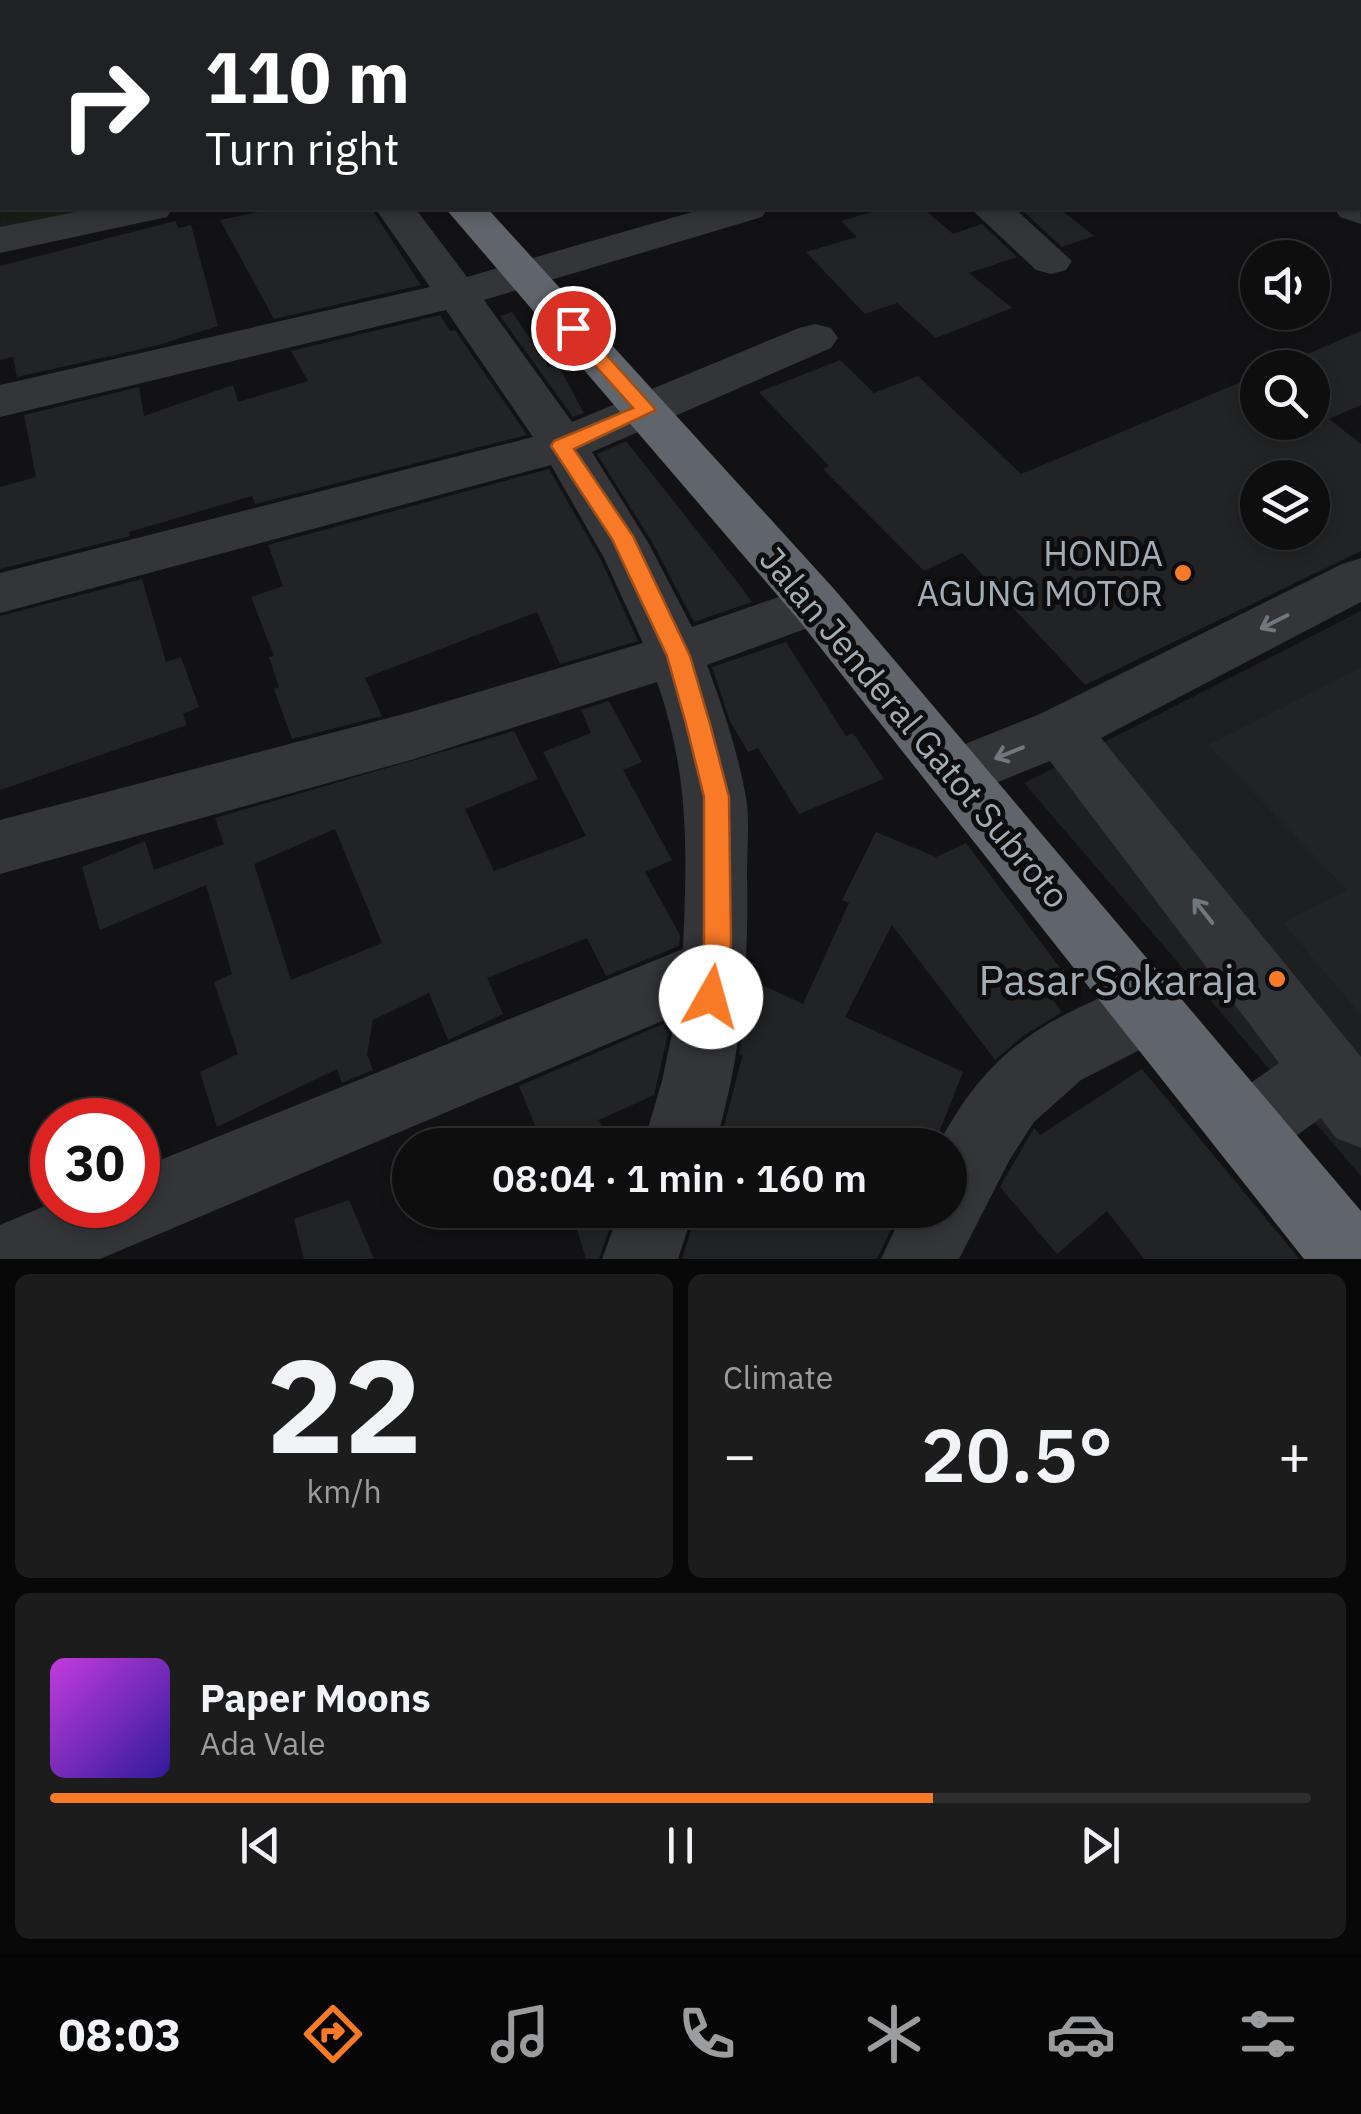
<!DOCTYPE html>
<html lang="en">
<head>
<meta charset="utf-8">
<style>
	:root { --surface:#0e0e0f; --page:#1c1c1d; --text:#f1f3f6; --muted:#9b9c9e; --line:#2e2e2f; --accent:#f87926 }
	body { margin:0; font-family:"IBM Plex Sans",sans-serif; background:var(--page); color:var(--text); height:100vh; display:flex; flex-direction:column; font-size:38px; white-space:nowrap }
	* { box-sizing:border-box; margin:0 }
	p { font-size:32px; color:var(--muted) }
	.icon { flex:none; width:55px; height:55px; fill:none; stroke:currentColor; stroke-width:2; stroke-linecap:round; stroke-linejoin:round }
	.map { position:relative; height:1259px; overflow:hidden }
	.sheet { display:flex; flex-direction:column; gap:15px; padding:15px; background:#080808; flex:1 }
	.sheet>* { flex:none }
	.hud { position:absolute; left:0px; top:0px; width:1362px; height:210px; box-shadow:0 5px 15px #0003,0 0 0 2px var(--line); background:#202124; color:#fff; overflow:hidden }
	.tools { position:absolute; left:1240px; top:240px; display:grid; gap:20px }
	.tools a { display:grid; place-items:center; width:90px; height:90px; border-radius:50%; background:var(--surface); box-shadow:0 5px 15px #0003,0 0 0 2px var(--line); font-size:50px }
	.speed { position:absolute; left:30px; top:1098px; display:flex; gap:20px; font-size:50px; font-weight:700; text-align:center }
	.speed>* { display:grid; place-content:center; width:130px; height:130px; border-radius:50%; background:var(--surface); box-shadow:0 5px 15px #0003,0 0 0 2px var(--line); line-height:1 }
	.speed .limit { border:15px solid #d22; background:#fff; color:#111 }
	.pin { position:absolute; display:grid; place-items:center; width:85px; height:85px; color:#fff; margin:-42px; border:5px solid #fff; border-radius:50%; box-shadow:0 2px 10px #0007 }
	.me { position:absolute; width:110px; margin:-55px; rotate:7deg; stroke-linejoin:round; filter:drop-shadow(0 0 8px #0008) }
	.turn { display:flex; align-items:center; gap:35px; height:210px; padding:0 40px; font-size:45px }
	.turn .icon { width:130px; height:130px; stroke-width:2.5 }
	.turn b { display:block; font-size:70px; line-height:85px }
	.big { font-size:75px; font-weight:600; line-height:1.1 }
	.sheet .card { flex:1; display:flex; flex-direction:column; justify-content:center; gap:15px; min-width:0; padding:0 35px; border-radius:15px; background:var(--page) }
	.sheet .dial { align-items:center; gap:0 }
	.dial b { font-size:130px; line-height:1 }
	.song { display:flex; align-items:center; gap:30px }
	.cover { width:120px; height:120px; border-radius:15px; background:linear-gradient(135deg,hsl(290 70% 55%),hsl(250 70% 35%)) }
	.played { height:10px; border-radius:5px; background:linear-gradient(90deg,var(--accent) 70%,var(--line) 70%) }
	.keys { display:flex; justify-content:space-around; direction:ltr }
	.heat { display:flex; justify-content:space-between; align-items:center; font-size:55px; direction:ltr }
	.sheet .tiles { flex:1; display:grid; gap:15px; grid-template-columns:1fr 1fr }
	.card:last-child { grid-column:span 2 }
	.trip { position:absolute; left:392px; top:1128px; width:575px; height:100px; border-radius:50px; background:var(--surface); box-shadow:0 5px 15px #0003,0 0 0 2px var(--line); font-weight:600; line-height:100px; text-align:center }
	.tab-bar { display:flex; height:160px; justify-content:space-around; align-items:center; background:#060606; color:var(--muted) }
	.tab-bar .icon { width:70px; height:70px }
	.tab-bar .on { color:var(--accent) }
	.tab-bar b { font-size:45px; color:var(--text) }
	.map>svg:first-child { display:block }
	.built { fill:#1e1f21 }
	.green { fill:#191f18 }
	.building { fill:#222325; fill-rule:evenodd }
	.lines { fill:none; stroke-linecap:round; stroke-linejoin:round }
	.minor { fill:#333539; fill-rule:evenodd }
	.highway { fill:#5f656a; fill-rule:evenodd }
	.oneway { stroke:#71777d }
	.route { fill:#f87926; stroke:#a14f19; stroke-width:2.5 }
	.poi-dot { fill:#f87926; stroke:#0d0d0f; stroke-width:4 }
	.labels { text-anchor:middle; dominant-baseline:central; stroke-width:10; stroke-linejoin:round; paint-order:stroke }
	.poi-label { font-size:35px; fill:#a3adb5; stroke:#0d0d0f; text-anchor:end }
	.street-label { font-size:35px; fill:#a3adb5; stroke:#0d0d0f }
	.near-poi-label { font-size:42px; fill:#a3adb5; stroke:#0d0d0f; text-anchor:end }
</style>
</head>
<body>
<div class="map">
<svg width="1361" height="1259" viewBox="0 0 1361 1259">
	<rect width="100%" height="100%" fill="#121214"/>
	<path class="built" d="M1361 611V1176L1024 783Z"/>
	<path class="green" d="M2 15V208H154L0 238Z"/>
	<path class="building" d="M278 208H371L421 285 274 319 220 220Z
		M885 208H923L953 234 982 224 1017 257 969 273 1012 308 936 338 897 303 865 314 806 252 857 237 841 221Z
		M1034 208H1059L1094 236 1062 247 1023 211Z
		M175 221 179 228 191 225 218 326 155 346 17 377 13 357 0 360V266Z
		M512 312 549 367 558 365 584 413 573 417 500 316Z
		M440 315 450 331 455 330 527 435 255 504 252 496 129 532 130 536 0 569V487L36 477 24 415 139 387 144 416 233 385 238 402 308 381 291 351Z
		M1361 331V405L1329 419 1361 444V551L1085 685 962 553 924 571 823 469 829 466 759 392 840 360 874 393 918 376 1021 474 1258 375V422H1312V368H1275ZM1258 478H1312V532H1258Z
		M626 441 739 584 752 602 694 622 652 542 597 454Z
		M549 469 601 560 638 641 560 664 537 612 365 678 382 716 292 739 274 689 279 687 269 657 274 656 251 597 283 586 268 545Z
		M142 579 166 662 181 657 199 707 183 714 187 725 0 790V616Z
		M786 642 846 736 853 733 884 779 799 814 758 748 748 752 730 721 712 667Z
		M1361 668V1015L1283 923 1347 890 1208 745Z
		M609 701 642 762 623 770 672 860 645 872 680 935 679 946 606 976 587 938 487 978 503 1014 448 1040 429 993 373 1020 367 1054 373 1070 342 1083 337 1069 217 1127 200 1072 238 1054 214 982 232 974 206 885 100 930 82 867 145 841 154 870 224 844 215 818 514 731 538 779 465 809 494 871 586 836 543 752 591 733 581 710ZM335 829 382 943 291 980 254 864Z
		M876 832 936 857 966 843 1076 989 1053 1000 1062 1012 1023 1036 995 1060 892 925 845 1017 963 1072 934 1145H719L743 1054 739 1056 745 1016 758 983 803 1004 849 903 842 900Z
		M663 1024 668 1034 654 1095 599 1120 608 1145H543L519 1086Z
		M1142 1069 1292 1250 1299 1259H1144L1107 1211 1057 1254 1000 1187 1034 1128 1040 1135Z
		M349 1200 374 1259H304L294 1219Z
		M571 1210H616L599 1259H586Z
		M697 1210H727L769 1230 779 1210H900L877 1259H682Z"/>
	<g class="lines">
		<path class="minor" d="M1035 0H1072L1073 2H1037Z
			M1161 0H1198L1199 2H1163Z
			M1360 197 1361 224 1340 217 1334 208H1360Z
			M96 208H173L167 217 0 253V227Z
			M375 208H415L467 277 706 208H768L762 217 484 300 572 422 799 328 815 324 831 328 838 338 831 348 592 452 649 544 692 627 816 584 835 590 843 604 835 618 707 665C723 708 738 752 746 797 750 822 747 848 747 873 749 967 742 1054 715 1145H643L662 1081 676 1015 100 1259H0V1225L52 1203 138 1205V1169L683 949C687 851 690 777 657 682L411 760 0 874V820L411 712 643 643 604 558 551 465 0 613V573L533 437 446 310 0 417V385L430 287Z
			M970 208H1014L1072 261 1066 270 1051 274 1036 270Z
			M1361 558V602L1101 738 1361 1057V1148L1336 1138 1321 1118 1272 1153 1247 1164 1222 1153 1211 1128 1222 1103 1279 1063 1050 761 956 799 935 792 926 774 935 756 1040 714 1342 564Z
			M1149 978 1173 987 1183 1010 1173 1033 1081 1080 1034 1122 1010 1159 959 1259H881L904 1210H950V1145H938C991 1045 1047 1018 1149 978Z
			M620 1210H694L678 1259H602Z"/>
		<path class="highway" d="M267 0H302L303 2H269Z
			M445 208H487L835 590 1361 1211V1259H1304L797 618Z"/>
	</g>
	<defs><path id="oneway-shaft" d="M-6 0H5M1.5-3L5.5 0L1.5 3" fill="none" stroke-width="1.6" stroke-linecap="round" stroke-linejoin="round" transform="scale(2.5)"/></defs>
	<g class="oneway">
		<use href="#oneway-shaft" transform="translate(1274 622) rotate(153)"/>
		<use href="#oneway-shaft" transform="translate(1009 753) rotate(158)"/>
		<use href="#oneway-shaft" transform="translate(1203 911) rotate(-128)"/>
	</g>
	<path class="route" d="M573 323 579 324 656 410 574 449 633 536 690 656 710 724 729 797 731 944 721 1006 711 1010 701 1006 697 997 704 944V797L686 724 667 656 612 539 551 446 554 441 633 408 566 333 563 328Z"/>
	<g class="poi-dot">
		<circle cx="1183" cy="573" r="10"/>
		<circle cx="1277" cy="979" r="10"/>
	</g>
	<g class="labels">
		<g class="poi-label">
			<text x="1163" y="553">HONDA<tspan x="1163" dy="40">AGUNG MOTOR</tspan></text>
		</g>
		<g class="street-label">
			<text transform="translate(915 727) rotate(50)">Jalan Jenderal Gatot Subroto</text>
		</g>
		<g class="near-poi-label">
			<text x="1257" y="979">Pasar Sokaraja</text>
		</g>
	</g>
</svg>
<div class="tools">
<a><svg class="icon" aria-label="sound" viewBox="0 0 24 24"><path d="M4 9h4l5-4v14l-5-4H4zM17 9q2 3 0 6"/></svg></a>
<a><svg class="icon" aria-label="search" viewBox="0 0 24 24"><circle cx="10" cy="10" r="6"/><path d="M15 15l6 6"/></svg></a>
<a><svg class="icon" aria-label="layers" viewBox="0 0 24 24"><path d="M12 4l9 5-9 5-9-5zM3 14l9 5 9-5"/></svg></a>
</div>
<div class="speed"><div class="limit">30</div></div>
<div class="pin" style="left:573px;top:328px;background:#d93025"><svg class="icon" aria-label="arrive" viewBox="0 0 24 24"><path d="M6 21V4h12l-3 4 3 4H6"/></svg></div>
<svg class="me" style="left:711px;top:997px" viewBox="-20 -20 40 40"><circle r="19" fill="#fff"/><path d="M0-13L10 11 0 6-10 11z" fill="#f87926"/></svg>
<div class="trip">08:04 · 1 min · 160 m</div>
<div class="hud">
<div class="turn"><svg class="icon" aria-label="right" viewBox="0 0 24 24"><path d="M7 20v-9h11M14 6l5 5-5 5"/></svg><div><b>110 m</b>Turn right</div></div>
</div>
</div>
<section class="sheet">
<div class="tiles">
<div class="card dial"><b>22</b><p>km/h</p></div>
<div class="card"><p>Climate</p>
<div class="heat"><a>−</a><b class="big">20.5°</b><a>+</a></div>
</div>
<div class="card">
<div class="song"><i class="cover"></i><div><b>Paper Moons</b><p>Ada Vale</p></div></div>
<div class="played"></div>
<div class="keys"><svg class="icon" aria-label="previous" viewBox="0 0 24 24"><path d="M18 5L8 12l10 7zM5 5v14"/></svg><svg class="icon" aria-label="pause" viewBox="0 0 24 24"><path d="M8 5v14M16 5v14"/></svg><svg class="icon" aria-label="next" viewBox="0 0 24 24"><path d="M6 5l10 7-10 7zM19 5v14"/></svg></div>
</div>
</div>
</section>
<nav class="tab-bar">
<b>08:03</b>
<svg class="icon on" aria-label="directions" viewBox="0 0 24 24"><path d="M12 3l9 9-9 9-9-9zM9 14v-3h6M13 9l2 2-2 2"/></svg>
<svg class="icon" aria-label="music" viewBox="0 0 24 24"><path d="M9 18V5l10-2v13"/><circle cx="6" cy="18" r="3"/><circle cx="16" cy="16" r="3"/></svg>
<svg class="icon" aria-label="phone" viewBox="0 0 24 24"><path d="M5 4h4l2 5-3 2q2 4 5 5l2-3 5 2v4C11 20 4 13 5 4z"/></svg>
<svg class="icon" aria-label="climate" viewBox="0 0 24 24"><path d="M12 3v18M4 7l16 10M4 17L20 7"/></svg>
<svg class="icon" aria-label="car" viewBox="0 0 24 24"><path d="M5 17H2v-5l4-1 3-4h7l3 4 3 1v5h-3M9 17h6M6 11h13"/><circle cx="7" cy="17" r="2"/><circle cx="17" cy="17" r="2"/></svg>
<svg class="icon" aria-label="filters" viewBox="0 0 24 24"><path d="M4 7h16M4 17h16"/><circle cx="9" cy="7" r="2"/><circle cx="15" cy="17" r="2"/></svg>
</nav>
</body>
</html>
